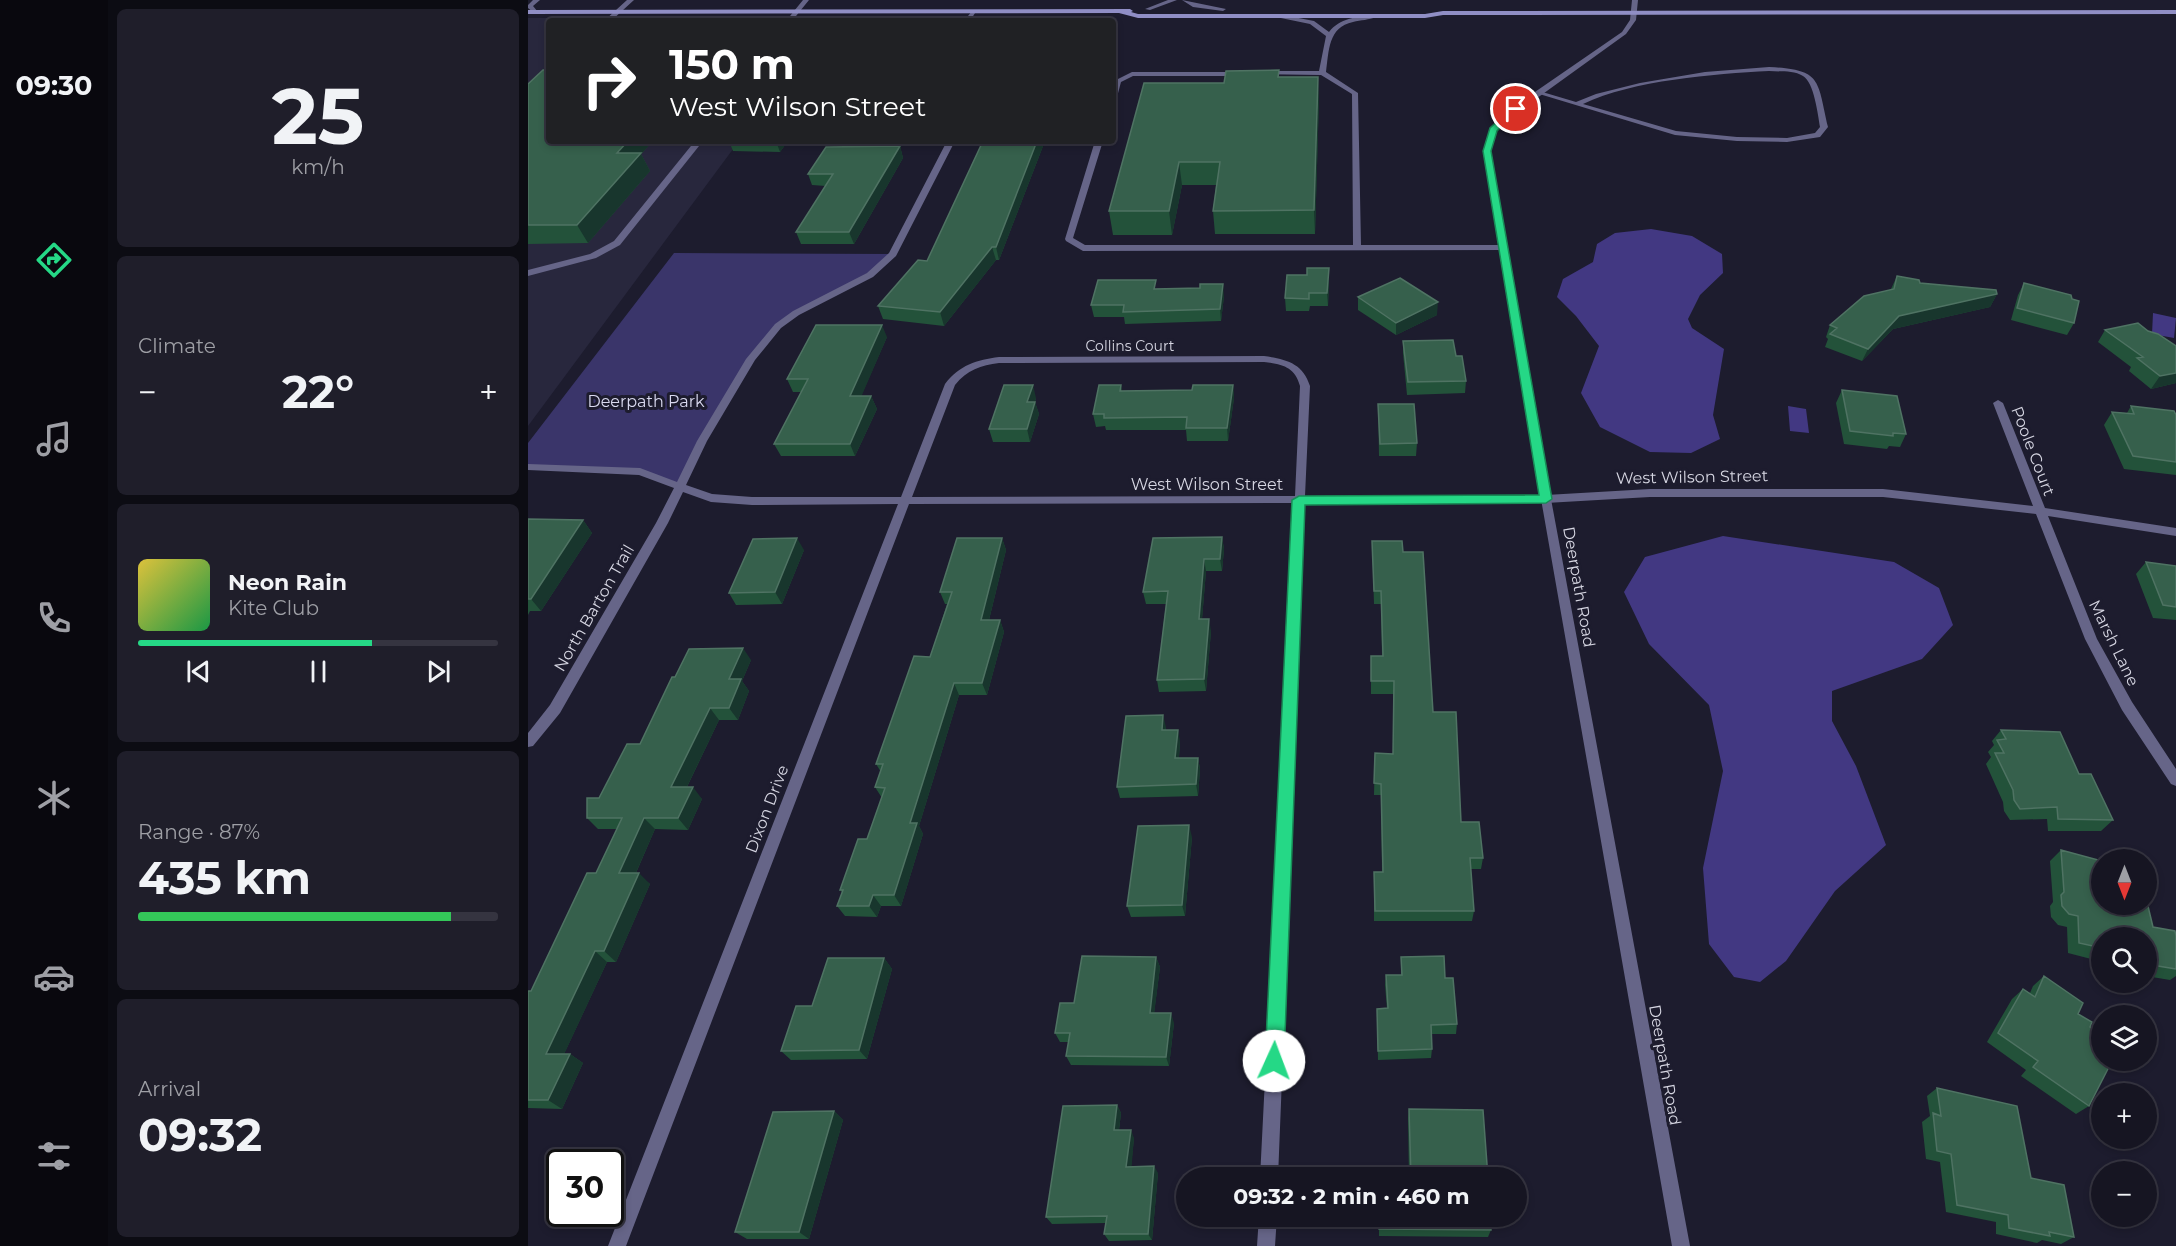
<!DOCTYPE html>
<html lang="en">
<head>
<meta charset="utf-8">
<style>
	:root { --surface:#161522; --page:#1f1e2a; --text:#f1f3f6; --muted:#9e9fa5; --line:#353440; --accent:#25d886 }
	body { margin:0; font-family:Montserrat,sans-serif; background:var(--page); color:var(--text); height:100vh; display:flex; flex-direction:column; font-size:22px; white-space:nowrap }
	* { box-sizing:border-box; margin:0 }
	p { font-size:20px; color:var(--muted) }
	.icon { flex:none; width:33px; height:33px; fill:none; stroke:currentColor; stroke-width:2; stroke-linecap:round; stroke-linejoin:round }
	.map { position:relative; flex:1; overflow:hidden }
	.sheet { display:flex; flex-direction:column; gap:9px; padding:9px; background:#0c0c13; width:420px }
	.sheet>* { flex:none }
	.top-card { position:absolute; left:18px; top:18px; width:570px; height:126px; border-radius:6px; box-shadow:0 3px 9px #0003,0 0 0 2px var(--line); background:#202124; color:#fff; overflow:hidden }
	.needle { width:39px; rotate:180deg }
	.buttons { position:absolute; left:1563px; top:849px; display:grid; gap:12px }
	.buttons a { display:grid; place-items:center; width:66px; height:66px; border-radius:50%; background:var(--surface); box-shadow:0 3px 9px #0003,0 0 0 2px var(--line); font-size:30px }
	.speed { position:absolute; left:18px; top:1149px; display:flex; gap:12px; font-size:30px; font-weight:700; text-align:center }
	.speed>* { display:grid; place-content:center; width:78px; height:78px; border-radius:50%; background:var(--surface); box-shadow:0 3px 9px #0003,0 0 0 2px var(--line); line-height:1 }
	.speed .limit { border:3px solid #111; border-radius:9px; background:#fff; color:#111 }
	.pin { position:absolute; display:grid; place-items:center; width:51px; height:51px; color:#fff; margin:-26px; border:3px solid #fff; border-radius:50%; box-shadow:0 2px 6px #0007 }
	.me { position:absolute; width:66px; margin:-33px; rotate:2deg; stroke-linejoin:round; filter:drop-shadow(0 0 4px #0008) }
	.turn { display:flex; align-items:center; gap:21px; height:126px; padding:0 24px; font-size:27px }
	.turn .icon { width:78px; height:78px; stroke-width:2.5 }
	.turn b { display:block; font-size:42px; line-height:51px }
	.big { font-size:45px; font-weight:700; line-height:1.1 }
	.sheet .tile { flex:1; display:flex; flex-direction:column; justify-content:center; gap:9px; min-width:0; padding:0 21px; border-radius:9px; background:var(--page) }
	.sheet .dial { align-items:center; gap:0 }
	.dial b { font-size:78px; line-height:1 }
	.song { display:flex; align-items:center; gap:18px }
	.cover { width:72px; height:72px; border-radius:9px; background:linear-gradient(135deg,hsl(50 70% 55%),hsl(140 70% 35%)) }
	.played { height:6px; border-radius:3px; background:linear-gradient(90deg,var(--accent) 65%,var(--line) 65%) }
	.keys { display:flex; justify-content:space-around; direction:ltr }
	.heat { display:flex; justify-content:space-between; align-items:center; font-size:33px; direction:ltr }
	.charge { height:9px; border-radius:4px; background:linear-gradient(90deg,#34c759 87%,var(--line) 0) }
	.trip { position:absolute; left:648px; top:1167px; width:351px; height:60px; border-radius:30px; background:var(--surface); box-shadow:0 3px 9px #0003,0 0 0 2px var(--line); font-weight:700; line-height:60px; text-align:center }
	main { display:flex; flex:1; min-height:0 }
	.menu { display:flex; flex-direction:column; width:108px; justify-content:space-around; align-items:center; background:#09080e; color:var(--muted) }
	.menu .icon { width:42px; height:42px }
	.menu .selected { color:var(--accent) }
	.menu b { font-size:27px; color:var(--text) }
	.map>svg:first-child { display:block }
	.built { fill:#28273d }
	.green { fill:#3a356a }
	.water { fill:#423882 }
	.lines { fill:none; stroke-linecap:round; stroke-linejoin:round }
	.service { fill:#666588; fill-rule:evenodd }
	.minor { fill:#666588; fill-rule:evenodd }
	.tertiary { fill:#666588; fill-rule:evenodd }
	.secondary { fill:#908ec5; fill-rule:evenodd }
	.wall { fill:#23523a }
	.shaded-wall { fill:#18362d }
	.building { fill:#36604c; stroke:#4f7363; stroke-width:1.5 }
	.route { fill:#25d886; stroke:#188c57; stroke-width:1.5 }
	.labels { text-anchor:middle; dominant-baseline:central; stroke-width:6; stroke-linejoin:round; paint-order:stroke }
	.far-street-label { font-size:14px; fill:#d6d6e2; stroke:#1d1c2e }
	.park-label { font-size:16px; fill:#d9d9ef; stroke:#1d1c2e }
	.street-label { font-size:16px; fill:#d6d6e2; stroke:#1d1c2e }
</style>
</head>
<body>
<main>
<nav class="menu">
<b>09:30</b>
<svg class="icon selected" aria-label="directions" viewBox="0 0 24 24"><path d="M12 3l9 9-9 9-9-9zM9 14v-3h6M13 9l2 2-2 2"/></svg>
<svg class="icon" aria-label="music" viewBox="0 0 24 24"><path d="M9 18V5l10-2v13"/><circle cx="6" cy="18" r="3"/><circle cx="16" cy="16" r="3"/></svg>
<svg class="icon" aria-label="phone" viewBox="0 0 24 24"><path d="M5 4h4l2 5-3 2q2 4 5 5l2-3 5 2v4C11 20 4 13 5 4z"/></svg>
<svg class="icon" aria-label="climate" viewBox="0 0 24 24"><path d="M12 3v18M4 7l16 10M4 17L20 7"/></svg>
<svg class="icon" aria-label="car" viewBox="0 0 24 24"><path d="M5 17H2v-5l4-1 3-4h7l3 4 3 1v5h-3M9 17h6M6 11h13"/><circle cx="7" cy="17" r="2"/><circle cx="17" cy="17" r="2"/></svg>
<svg class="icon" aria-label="filters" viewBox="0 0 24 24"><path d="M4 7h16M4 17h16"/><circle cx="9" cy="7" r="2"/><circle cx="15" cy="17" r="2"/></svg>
</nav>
<section class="sheet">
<div class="tile dial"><b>25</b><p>km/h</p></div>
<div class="tile"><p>Climate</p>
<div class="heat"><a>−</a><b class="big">22°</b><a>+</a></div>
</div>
<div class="tile">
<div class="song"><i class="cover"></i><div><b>Neon Rain</b><p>Kite Club</p></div></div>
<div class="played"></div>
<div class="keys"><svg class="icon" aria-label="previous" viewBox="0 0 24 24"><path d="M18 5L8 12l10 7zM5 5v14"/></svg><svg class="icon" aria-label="pause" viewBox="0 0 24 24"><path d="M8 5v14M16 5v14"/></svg><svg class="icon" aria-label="next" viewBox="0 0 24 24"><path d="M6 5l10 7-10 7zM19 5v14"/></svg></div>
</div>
<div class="tile"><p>Range · 87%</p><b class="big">435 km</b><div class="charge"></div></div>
<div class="tile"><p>Arrival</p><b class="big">09:32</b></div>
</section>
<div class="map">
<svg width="1648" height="1246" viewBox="0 0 1648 1246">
	<rect width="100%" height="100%" fill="#1d1c2e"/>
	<path class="built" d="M582 17 580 21H21V141H211L0 426V18Z"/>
	<path class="green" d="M146 253 365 254 356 264 268 313 235 343 152 485 112 472 0 467V443Z"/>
	<path class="water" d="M1123 229 1164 236 1194 254 1195 273 1172 295 1160 319 1164 328 1196 349 1185 415 1192 439 1163 453 1122 452 1072 427 1053 393 1071 346 1048 316 1029 297 1035 279 1065 262 1069 244 1087 233Z
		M1625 313 1648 318 1646 338 1624 334Z
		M1260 406 1278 409 1281 433 1262 431Z
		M1195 536 1366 562 1411 588 1425 625 1394 659 1304 691V721L1328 766 1358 845 1307 891 1258 961 1232 982 1206 977 1181 944 1175 868 1195 771 1181 705 1121 644 1096 592 1117 557Z"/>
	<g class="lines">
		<path class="service" d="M99 0H106L83 21H76Z
			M275 0H281L264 21H258Z
			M640 0H649L622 10 617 9Z
			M654 0 698 9 695 11 665 7Z
			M750 14 786 21 801 32C812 18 828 17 845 15L848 17C841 20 833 20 825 22 800 27 801 51 798 72L830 93 833 245H975L979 248 978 250 555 251 538 241 537 239 567 141H575L545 238 557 245H825L824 94 793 75 733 74 732 73 735 71H791L798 36 782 24 748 17V15Z
			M1241 67C1294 70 1289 79 1300 127L1292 137 1259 142 1209 141 1147 135 1008 93 1011 91 1048 102 1068 94 1112 83 1177 72ZM1241 71C1252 72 1265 70 1275 76 1286 82 1290 115 1292 127L1287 133 1259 138 1209 137 1148 131 1055 104C1105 80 1186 74 1241 71Z
			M604 72H712L715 74 712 76H605L593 82 589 97 585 99V86L588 80Z
			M167 141H175L92 245 68 258 0 276V270L62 254 86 241Z"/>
		<path class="minor" d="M5 0H12L5 6 10 12 7 14 0 8V5Z
			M444 11 447 13 442 21H436Z
			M419 141H427L368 256 345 277 271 315 253 328 227 360 179 441 158 485 184 494 224 497H373L417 384C431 365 449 360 471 357L736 356C758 359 775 363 782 386L777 496 1018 495 1122 489H1355L1505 506 1465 403 1470 400 1475 403 1517 508 1648 528V536L1520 516 1569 639 1604 702 1648 769V786L1643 784 1594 710 1557 639 1508 514 1355 497H1122L1018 503H777L750 1178H732L766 503 381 504 98 1246H80L370 504 224 505 183 502 155 492 140 523 32 713 5 746 0 747V733L22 705 128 523 146 488 111 475 0 470V464L112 468 149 482 169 441 218 359 247 324 265 311 339 273 361 253ZM736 362C754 364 767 367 772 386L767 496 384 497 427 385C439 370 453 365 471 363Z
			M731 1216H749L747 1246H729Z"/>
		<path class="tertiary" d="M1104 0H1110L1108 20 1098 34 991 111 968 131 963 151 1023 499 1162 1246H1144L1013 499 955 151 962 128 985 107 1094 32 1102 20Z"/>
		<path class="secondary" d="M602 9 605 11 603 12 610 14H897L915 11 1648 10V14L915 15 897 18H610L591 13 0 14V10Z"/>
	</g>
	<path class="wall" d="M751 77 791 98 787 234H687L685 211 688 185H654L644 235H585L581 211 696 83Z
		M0 84 21 141H125L113 154 122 171 60 243 0 244Z
		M201 141H260L252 152 205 151Z
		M455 141H517L471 260H468L416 326 355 319 350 306 399 261Z
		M372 146 375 158 326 244H273L268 232 298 186 284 185 280 174Z
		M779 275 801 280 800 306H782L781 311H758L757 298Z
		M1369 276 1392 283 1469 294 1462 307 1365 329 1334 361 1297 347 1300 339 1298 337 1302 325 1363 289Z
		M1496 283 1546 323 1539 335 1483 320 1490 295Z
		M629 289 696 296 693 321 597 324 596 317H566L563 305Z
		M830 297 909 315 868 335 830 310Z
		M1577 330 1620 331 1648 346V383L1623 389 1601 371 1603 367 1570 342Z
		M359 337 333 396H343L349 409 327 456H253L246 444 274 392H265L259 379Z
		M875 341 928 356 938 381 937 393 879 395 875 353Z
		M593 385 594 391 664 390 705 385 706 398 700 441H659L658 430H578L577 426 568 427 565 414Z
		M1314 390 1378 434 1372 447 1361 446 1359 449 1316 444 1308 403Z
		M508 398 507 402 511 414 502 442H465L461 429Z
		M850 404 889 443 888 456H851Z
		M1603 406 1648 415V475L1596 469 1576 425 1584 412 1599 413Z
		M0 519 55 520 64 533 13 611H2L0 615Z
		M694 537 696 549 694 571H678L674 619 683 631 678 691 631 692 629 680 638 604H618L615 592Z
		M474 538 478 550 461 620H472L476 632 459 695H431L391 826 395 834 373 906H353L349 917 317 916 309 906 314 892 312 890 339 839 354 798 347 787 353 772 348 764 402 657 419 604H417L412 592Z
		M844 541 875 552 905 712 933 822 955 858 953 869H942L946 911 944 921H846V872H854L853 795H846L847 753 865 754V694H843V656H854L853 604H846Z
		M276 550 254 604 208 605 201 593Z
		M1618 562 1648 566V620L1625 618 1608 574Z
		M223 660 214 681 221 691 210 720H191L159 787 174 799 160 830 127 829 108 873 122 884 88 962H79L36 1054H42L55 1063 34 1109 0 1108V991H3L68 873 89 829H70L59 818 71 798 112 744 147 677Z
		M638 727V730L652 741 651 758H670L672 769 670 796 592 798 589 787Z
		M1473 730 1551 774 1585 820 1573 831H1520L1519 819 1482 820 1476 811 1475 802 1458 764 1463 757 1460 752 1466 745 1464 741Z
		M664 837 657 916 603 917 599 906Z
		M1533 850 1625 927 1648 936V976L1642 980 1618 976V938H1574V968L1568 967 1567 960 1540 953 1539 927 1530 925 1523 917 1522 906 1525 902 1522 861Z
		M628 957 632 967 626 1013 646 1023 641 1066 543 1065 538 1056 541 1042H532L527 1033 546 1003Z
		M873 957 917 978 929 1024 928 1034H903L904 1049 903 1058 850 1060 849 1009H859L857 985 858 975H873Z
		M356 958 364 969 339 1059 263 1060 253 1051 284 1006Z
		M1516 976 1562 1027 1566 1049 1561 1106 1548 1114 1493 1076 1498 1070 1459 1042 1484 999 1495 989 1502 993 1505 986Z
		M1409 1088 1503 1178 1546 1237 1533 1244 1514 1240 1509 1243 1468 1234V1222L1418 1212 1412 1162 1398 1159 1394 1122 1402 1116 1399 1096Z
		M589 1105 593 1113 591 1130 606 1138 603 1166 630 1173 624 1240 581 1241 576 1234 578 1223 524 1224 518 1217Z
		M881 1109 960 1178H881L880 1118Z
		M306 1111 315 1120 281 1239H219L207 1232Z
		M851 1216H962L963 1230 960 1237 851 1236Z"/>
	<path class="shaded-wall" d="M790 77 791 98 787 234 786 210Z
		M100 141H125L113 154 122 171 60 243 49 225 89 153Z
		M248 141H260L252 152Z
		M509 141H517L471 260 468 247Z
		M372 146 375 158 326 244 321 232Z
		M651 162 654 185 644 235 641 211Z
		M464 247 468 260 416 326 412 312Z
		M801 268V280L800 306 799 293Z
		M695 284 696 296 693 321 692 309Z
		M1469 294 1462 307 1365 329 1334 361 1340 349 1371 316Z
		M910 302 909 315 868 335V323Z
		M354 325 359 337 328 409 322 396Z
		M1648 371V383L1623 389 1632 376Z
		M505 385 508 398 503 414 499 402Z
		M705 385 706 398 700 441 699 428Z
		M343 396 349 409 327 456 322 444Z
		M507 402 511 414 502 442 499 429Z
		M55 520 64 533 13 611 3 599Z
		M694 537 696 549 694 571 692 559Z
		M269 538 276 550 254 604 247 592Z
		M474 538 478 550 458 632 453 620Z
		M676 559 678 571 673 631 671 619Z
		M681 619 683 631 678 691 676 679Z
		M472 620 476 632 459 695 454 683Z
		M215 648 223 660 214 681 221 691 210 720 201 708V679Z
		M426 683 431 695 391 826 395 834 373 906 366 895 382 823Z
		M182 708 191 720 153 799 143 787Z
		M635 715 638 727 636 742 634 730Z
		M650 730 652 741 650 770 647 758Z
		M670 758 672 769 670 796 668 784Z
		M165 787 174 799 160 830 150 818Z
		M116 818 127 829 103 884 91 873Z
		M661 825 664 837 657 916 654 905Z
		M111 873 122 884 88 962 76 951Z
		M345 895 353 906 349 917 341 906Z
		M67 951 79 962 32 1063 18 1054Z
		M628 957 632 967 625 1023 622 1013Z
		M356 958 364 969 339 1059 331 1050Z
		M643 1013 646 1023 641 1066 638 1057Z
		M42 1054 55 1063 34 1109 20 1100Z
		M589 1105 593 1113 590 1138 586 1130Z
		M306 1111 315 1120 281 1239 271 1232Z
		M603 1130 606 1138 603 1174 598 1167Z
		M626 1166 630 1173 624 1240 620 1234Z"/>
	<path class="building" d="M401 19 399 21H326L327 20Z
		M460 20H526V21H459Z
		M15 70H21V141H100L89 153H113L49 225H0V84Z
		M751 70 750 77H790L786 210 685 211 692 162H651L641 211H581L616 83H696L698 71Z
		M455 141H509L468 247H464L412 312 350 306 390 260 399 261Z
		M372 146 321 232H268L305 174H280L298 147Z
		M779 268H801L799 293H781V299L757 298 759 275H779Z
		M1369 276 1391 280 1392 283 1468 290 1469 294 1371 316 1340 349 1302 334 1309 328 1302 325 1336 296 1366 289Z
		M872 278 910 302 868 323 830 297Z
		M570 280H628L626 289 672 288V284H695L692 309 595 312 596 305H563Z
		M1496 283 1543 295 1544 299 1551 301 1546 323 1489 308Z
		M1610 323 1620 331 1630 334 1648 346V373L1632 376 1609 358 1615 357 1577 330Z
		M288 325H354L322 396H343L322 444H246L280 379H259Z
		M925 340 928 356H934L938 381 880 382 875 341Z
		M476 385H505L499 402H507L499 429H461Z
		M571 385H593L592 391 664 390 665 385H705L699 428H658L659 417 576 418V414H565Z
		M1314 390 1369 396 1378 434 1365 433V436L1322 431Z
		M850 404H886L889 443 852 444Z
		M1603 406 1646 411 1648 415V462L1605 456 1584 412 1606 414Z
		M0 519 55 520 3 599H0Z
		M694 537 692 559H676L671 619H681L676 679 629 680 640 591 615 592 625 538Z
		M269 538 247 592 201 593 225 539Z
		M429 538H474L453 620H472L454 683H426L382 823H389L366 895H345L341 906H309L315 890H312L330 839H339L357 788 347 787 355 764H348L386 656 402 657 424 592H412Z
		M844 541H874L875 552H895L905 712H928L933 822H951L955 858H942L946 911H847L846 872H855L853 784 846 783 847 753 865 754 866 681H843V656H855L853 591H846Z
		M1618 562 1648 566V607L1635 605Z
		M215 648 201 679H213L201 708H182L143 787H165L150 818H116L91 873H111L76 951H67L18 1054H42L20 1100H0V991H3L59 873H68L94 818H59V798H71L99 744H112L144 677H147L161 649Z
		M635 715 634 730H650L647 758H670L668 784 589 787 598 716Z
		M1473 730 1532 732 1551 774H1563L1585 820 1530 819 1529 807 1492 809 1486 800 1485 790 1467 753H1476L1469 740 1478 739Z
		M661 825 654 905 599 906 610 826Z
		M1533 850 1574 861V904H1618V898L1625 927 1647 931 1648 936V969L1618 964V938H1574V948L1551 943 1550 916 1541 914 1534 906 1533 895 1536 892Z
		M554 956 628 957 622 1013H643L638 1057 538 1056 542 1033H527L532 1003H546Z
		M916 956 917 978H925L929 1024 903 1025 904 1049 850 1051 849 1009 860 1008 858 975H874L873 957Z
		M300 958H356L331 1050 253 1051 268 1006H284Z
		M1516 976 1555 1003 1550 1014 1564 1022 1562 1027 1574 1036V1039L1566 1049 1574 1054V1060L1584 1061 1561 1106 1505 1067 1510 1061 1470 1033 1495 989 1507 997Z
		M1409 1088 1489 1106 1503 1178 1536 1185 1546 1237 1521 1232 1522 1236 1481 1228 1480 1215 1429 1205 1423 1154 1409 1151 1405 1113 1413 1116Z
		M589 1105 586 1130H603L598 1167 626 1166 620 1234H576L579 1216 518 1217 535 1106Z
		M881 1109 955 1110 960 1178H883Z
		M306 1111 271 1232H207L245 1112Z
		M851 1216H962L963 1230 851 1229Z"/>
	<path class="route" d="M985 107 992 109 969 131 963 151 1024 499 1018 503 777 505 756 1061 753 1067 746 1070 740 1067 737 1061 764 500 771 496 1011 495 955 151 962 128Z"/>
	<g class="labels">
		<g class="far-street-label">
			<text x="602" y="346">Collins Court</text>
		</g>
		<g class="park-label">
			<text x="118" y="401">Deerpath Park</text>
		</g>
		<g class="street-label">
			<text transform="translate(1505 451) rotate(69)">Poole Court</text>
			<text transform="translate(1164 477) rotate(-1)">West Wilson Street</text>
			<text x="679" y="484">West Wilson Street</text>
			<text transform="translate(1051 587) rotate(80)">Deerpath Road</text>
			<text transform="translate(66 608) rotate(-60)">North Barton Trail</text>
			<text transform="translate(1586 643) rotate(64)">Marsh Lane</text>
			<text transform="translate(239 809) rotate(-69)">Dixon Drive</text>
			<text transform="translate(1137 1065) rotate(80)">Deerpath Road</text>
		</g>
	</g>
</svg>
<div class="buttons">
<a><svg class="needle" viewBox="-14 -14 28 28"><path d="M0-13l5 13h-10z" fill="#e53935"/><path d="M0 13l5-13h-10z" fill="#9e9fa5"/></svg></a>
<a><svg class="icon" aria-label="search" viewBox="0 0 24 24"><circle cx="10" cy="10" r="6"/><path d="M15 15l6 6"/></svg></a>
<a><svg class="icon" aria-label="layers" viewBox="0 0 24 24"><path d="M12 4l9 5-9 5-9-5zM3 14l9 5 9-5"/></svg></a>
<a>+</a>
<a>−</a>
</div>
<div class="speed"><div class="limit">30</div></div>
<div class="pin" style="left:988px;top:109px;background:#d93025"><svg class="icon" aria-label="arrive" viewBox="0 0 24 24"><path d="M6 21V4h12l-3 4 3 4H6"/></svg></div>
<svg class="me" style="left:746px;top:1061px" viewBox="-20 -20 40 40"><circle r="19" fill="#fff"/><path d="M0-13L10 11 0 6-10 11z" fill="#25d886"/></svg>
<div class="trip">09:32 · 2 min · 460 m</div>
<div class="top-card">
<div class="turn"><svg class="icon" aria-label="right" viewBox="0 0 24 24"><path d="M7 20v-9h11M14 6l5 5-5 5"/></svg><div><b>150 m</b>West Wilson Street</div></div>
</div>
</div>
</main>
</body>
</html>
